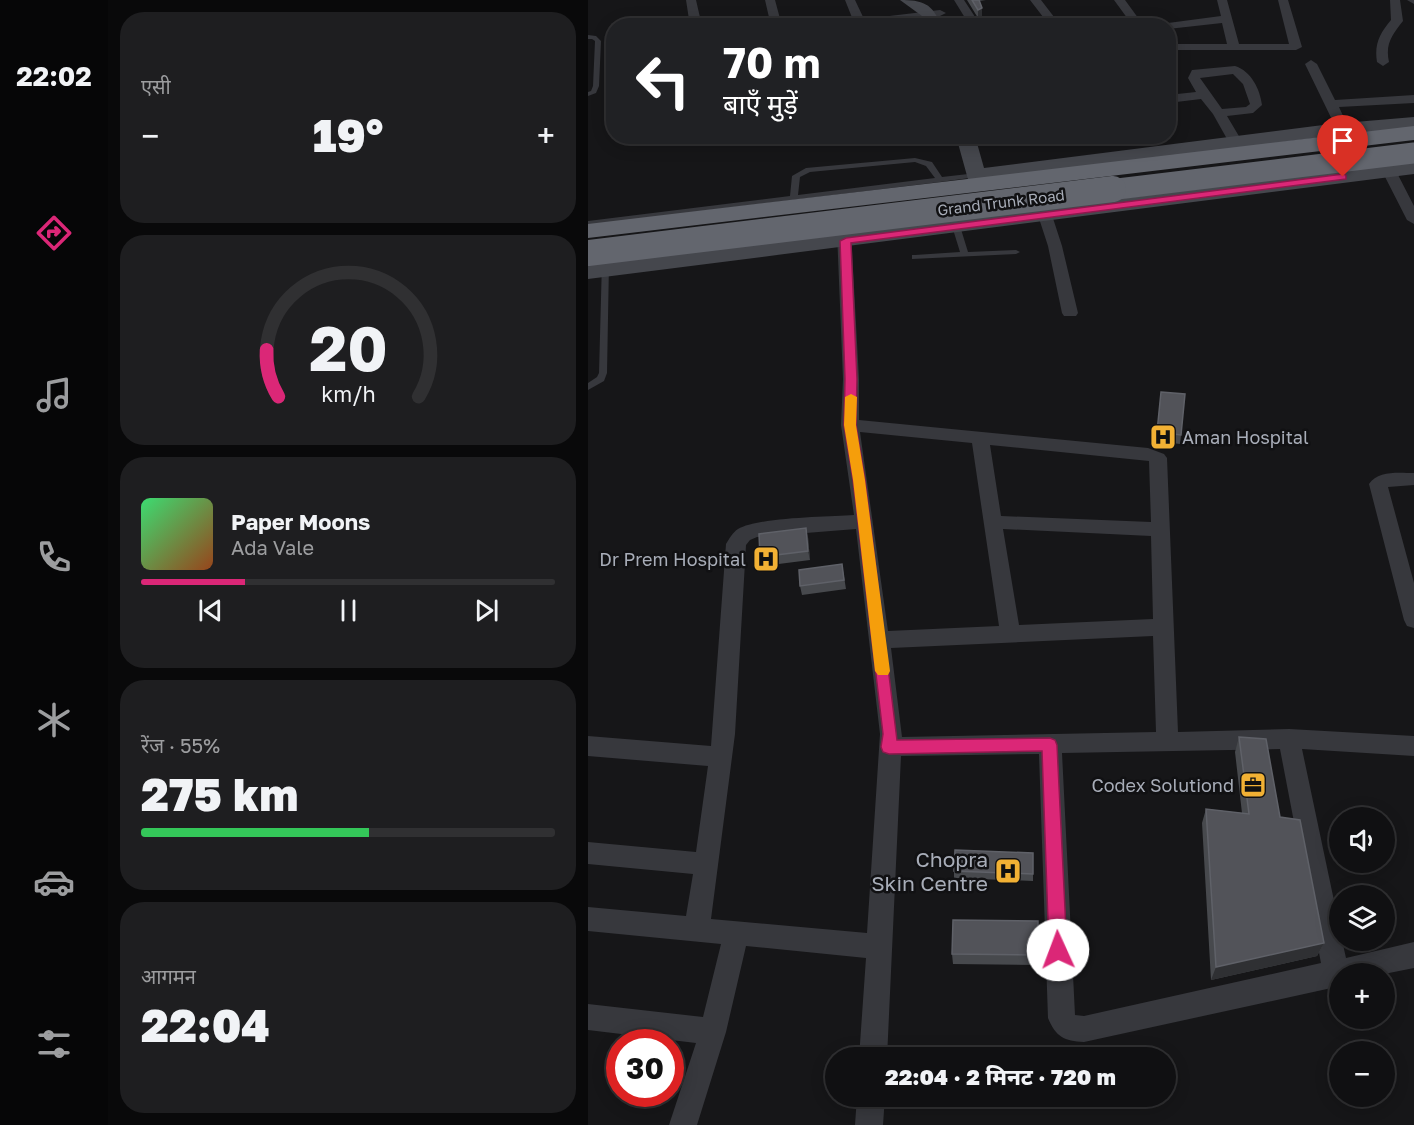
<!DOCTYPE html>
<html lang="hi">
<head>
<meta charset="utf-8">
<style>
	:root { --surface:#101012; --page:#1e1e20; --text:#f1f3f6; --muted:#9c9d9f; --line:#303032; --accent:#db2777 }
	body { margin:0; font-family:"Golos Text","Noto Sans Devanagari",sans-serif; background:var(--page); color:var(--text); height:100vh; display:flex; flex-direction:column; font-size:22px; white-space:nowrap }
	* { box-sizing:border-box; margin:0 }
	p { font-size:20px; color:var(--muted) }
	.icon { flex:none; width:33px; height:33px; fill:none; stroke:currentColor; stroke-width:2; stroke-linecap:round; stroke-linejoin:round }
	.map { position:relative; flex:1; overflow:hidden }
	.details { display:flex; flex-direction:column; gap:12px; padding:12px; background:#09090a; width:480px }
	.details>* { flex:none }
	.top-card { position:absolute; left:18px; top:18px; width:570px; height:126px; border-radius:24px; box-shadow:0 3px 15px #0003,0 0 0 2px var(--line); background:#202124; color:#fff; overflow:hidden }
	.controls { position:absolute; left:741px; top:807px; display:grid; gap:12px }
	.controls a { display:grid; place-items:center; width:66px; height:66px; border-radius:50%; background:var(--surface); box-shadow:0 3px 15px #0003,0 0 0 2px var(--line); font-size:30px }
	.speed { position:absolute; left:18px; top:1029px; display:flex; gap:12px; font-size:30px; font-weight:700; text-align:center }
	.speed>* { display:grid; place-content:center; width:78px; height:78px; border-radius:50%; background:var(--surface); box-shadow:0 3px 15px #0003,0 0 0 2px var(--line); line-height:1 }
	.speed .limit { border:9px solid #d22; background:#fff; color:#111 }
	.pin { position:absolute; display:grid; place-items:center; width:51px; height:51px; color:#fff; margin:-62px -26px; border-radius:50% 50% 50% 0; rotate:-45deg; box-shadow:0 0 6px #0007 }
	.pin .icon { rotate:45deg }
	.me { position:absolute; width:66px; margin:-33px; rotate:358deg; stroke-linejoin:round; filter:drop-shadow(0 0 4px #0008) }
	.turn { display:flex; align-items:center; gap:21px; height:126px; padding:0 18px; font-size:27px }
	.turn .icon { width:78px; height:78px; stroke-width:2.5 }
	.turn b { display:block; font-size:42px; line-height:51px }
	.big { font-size:45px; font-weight:800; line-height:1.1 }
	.details .card { flex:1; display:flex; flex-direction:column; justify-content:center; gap:9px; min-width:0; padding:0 21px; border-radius:24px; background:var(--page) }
	.details .dial { align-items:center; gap:0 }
	.dial svg { height:156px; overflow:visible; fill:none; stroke:var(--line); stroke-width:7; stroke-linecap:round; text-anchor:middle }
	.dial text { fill:var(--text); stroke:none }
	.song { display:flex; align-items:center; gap:18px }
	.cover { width:72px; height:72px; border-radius:9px; background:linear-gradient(135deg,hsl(140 70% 55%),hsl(20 70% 35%)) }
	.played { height:6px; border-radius:3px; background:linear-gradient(90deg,var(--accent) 25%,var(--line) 25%) }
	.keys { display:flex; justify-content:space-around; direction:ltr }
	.heat { display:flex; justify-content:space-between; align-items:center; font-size:33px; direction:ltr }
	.charge { height:9px; border-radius:4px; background:linear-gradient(90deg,#34c759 55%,var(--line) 0) }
	.trip { position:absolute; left:237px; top:1047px; width:351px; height:60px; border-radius:30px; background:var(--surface); box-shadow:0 3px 15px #0003,0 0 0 2px var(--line); font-weight:800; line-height:60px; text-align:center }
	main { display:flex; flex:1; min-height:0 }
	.menu { display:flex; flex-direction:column; width:108px; justify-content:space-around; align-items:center; background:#060607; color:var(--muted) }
	.menu .icon { width:42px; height:42px }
	.menu .active { color:var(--accent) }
	.menu b { font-size:27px; color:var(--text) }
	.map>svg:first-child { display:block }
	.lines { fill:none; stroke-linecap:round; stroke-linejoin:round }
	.lane { fill:#37383d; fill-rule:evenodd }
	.street { fill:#37383d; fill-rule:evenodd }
	.secondary { fill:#45474d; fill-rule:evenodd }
	.highway { fill:#63666e; fill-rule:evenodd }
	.highway-bridge-far1 { stroke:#63666e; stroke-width:21 }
	.highway-bridge { stroke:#63666e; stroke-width:26 }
	.wall { fill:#47494d }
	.shaded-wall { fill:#2f3033 }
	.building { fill:#525359; stroke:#5f6168; stroke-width:1.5 }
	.route { fill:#db2777; stroke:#8e194d; stroke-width:1.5 }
	.slow { fill:#f59e0b }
	.labels { text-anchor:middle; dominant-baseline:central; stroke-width:5; stroke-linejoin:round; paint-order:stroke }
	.far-street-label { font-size:15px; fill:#a8adb8; stroke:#111113 }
	.poi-label { font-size:18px; fill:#a8adb8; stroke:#111113; text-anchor:end }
	.near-poi-label { font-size:21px; fill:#a8adb8; stroke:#111113; text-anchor:end }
</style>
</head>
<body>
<main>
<nav class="menu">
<b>22:02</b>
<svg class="icon active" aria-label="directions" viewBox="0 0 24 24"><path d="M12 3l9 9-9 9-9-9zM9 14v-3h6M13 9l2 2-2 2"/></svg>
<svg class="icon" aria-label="music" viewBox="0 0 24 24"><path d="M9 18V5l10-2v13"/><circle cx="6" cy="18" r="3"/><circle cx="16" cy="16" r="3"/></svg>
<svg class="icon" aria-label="phone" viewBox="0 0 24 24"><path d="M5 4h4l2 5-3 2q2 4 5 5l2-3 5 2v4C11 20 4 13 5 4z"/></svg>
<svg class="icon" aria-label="climate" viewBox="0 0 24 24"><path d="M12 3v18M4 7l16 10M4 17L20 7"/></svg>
<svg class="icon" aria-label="car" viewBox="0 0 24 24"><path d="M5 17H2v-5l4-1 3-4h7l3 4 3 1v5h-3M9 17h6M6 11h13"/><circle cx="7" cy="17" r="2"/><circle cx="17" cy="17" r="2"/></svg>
<svg class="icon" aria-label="filters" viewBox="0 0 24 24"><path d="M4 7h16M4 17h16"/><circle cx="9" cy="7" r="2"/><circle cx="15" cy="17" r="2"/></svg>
</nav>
<section class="details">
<div class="card"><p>एसी</p>
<div class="heat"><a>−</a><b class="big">19°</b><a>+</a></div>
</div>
<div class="card dial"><svg viewBox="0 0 100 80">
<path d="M14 69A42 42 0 1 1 86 69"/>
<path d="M14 69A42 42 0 0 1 8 45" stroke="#db2777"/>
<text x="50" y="56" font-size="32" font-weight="700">20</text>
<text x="50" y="72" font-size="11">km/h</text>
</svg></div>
<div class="card">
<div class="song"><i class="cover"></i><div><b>Paper Moons</b><p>Ada Vale</p></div></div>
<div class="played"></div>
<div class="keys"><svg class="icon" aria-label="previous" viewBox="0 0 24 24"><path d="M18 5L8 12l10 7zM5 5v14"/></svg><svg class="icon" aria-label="pause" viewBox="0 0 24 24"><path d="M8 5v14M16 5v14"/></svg><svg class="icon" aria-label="next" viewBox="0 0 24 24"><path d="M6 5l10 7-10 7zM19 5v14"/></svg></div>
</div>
<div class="card"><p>रेंज · 55%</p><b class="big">275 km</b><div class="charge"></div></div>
<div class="card"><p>आगमन</p><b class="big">22:04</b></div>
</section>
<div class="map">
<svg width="826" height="1125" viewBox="0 0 826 1125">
	<rect width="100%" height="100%" fill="#161618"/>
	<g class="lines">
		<path class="lane" d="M0 35 8 36 13 41 11 86 8 93 0 96V92L3 91 5 86 7 41 4 39H0Z
			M327 158 344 162 354 177 389 173 393 175 389 177 352 182 0 225V221L202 196 204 176 218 168ZM327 162 338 166 347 178 210 195 212 177 222 172Z
			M365 224H371L372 226 380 252 428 250 432 252 428 254 324 259V255H327L372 252 364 226Z
			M14 261H17L21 263 19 373 16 381 0 390V383L9 377 11 373Z"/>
		<path class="street" d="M98 0H108L114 26H102Z
			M177 0H187L194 26H183Z
			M257 0H267L276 19 352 10 358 13 352 16 279 26H243L265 20Z
			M366 0H376L393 26H382Z
			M442 0H453L473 26H462Z
			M526 0H537L556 26H545Z
			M629 0H639L651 44H701L690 0H700L714 47 708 50H580V44H639L634 23 580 29V26H575L580 23 633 16Z
			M802 0H812L815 21C804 35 797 44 801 62L795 66 789 62C786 44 792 33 803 20Z
			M819 0H826V4Z
			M723 60 729 64 747 100 826 95V103L751 107 761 129 755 133 750 132 717 64Z
			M647 66C663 71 672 89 674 105L665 113 639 116 655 143 648 147 643 146 625 114 613 99 580 103V95L608 92 600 78 604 70ZM645 74 655 84 662 104 658 107 634 109 612 78Z
			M801 167 808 171 826 206V224L819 220 794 171Z
			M454 202 461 206 474 246 490 313 488 316H476L474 313 460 246 447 206Z
			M256 228 263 232 271 379V420L560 448 576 454 579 458 590 732 701 729 826 736V756L714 749 752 929V940H754L758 958 826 942V968L796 974H752V985L748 987 496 1042C476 1041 468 1037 460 1018L451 754 313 756 299 1058H271L278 958 158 946 138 1032 109 1125H81L108 1043 0 1030V1004L115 1017 133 944 0 931V907L98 916 105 874 0 864V842L108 852 120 766 0 756V736L123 746 138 544C141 539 145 532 150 529 171 517 239 517 266 515L253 425 255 379 249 232ZM272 432 384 443 411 626 300 631ZM402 445 561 461 563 522 413 516ZM268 529 292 734 279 933 123 919 147 734 158 545 162 540 169 537ZM415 529 563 536 565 619 431 625ZM565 636 568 732 314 737 303 648ZM692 749 733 963 496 1016 487 1015 474 753Z
			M826 473V485L800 487 826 583V628L819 626 816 620 781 484C790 470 811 473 826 473Z
			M269 1096H297L295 1125H267Z"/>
		<path class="secondary" d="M312 0C334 0 345 3 353 26H337L334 16Z
			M826 117V129L743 136 400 180 401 183 398 187H384L381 183 368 136H387L396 168 743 124Z
			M826 162V174L0 279V265Z"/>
		<path class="highway" d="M826 126V140L0 238V224Z"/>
		<path class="highway-bridge-far1" d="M513 191 826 153"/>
		<path class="highway-bridge" d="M0 253 525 189"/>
	</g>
	<path class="wall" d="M379 0H398L391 1 394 16 390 18Z
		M572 401 593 435 592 444 568 441Z
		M220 537 222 560 175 566 172 557Z
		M254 564 258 589 214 595 212 586Z
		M651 737 692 817 736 943 729 956 623 980 614 823 618 809 654 813 647 752Z
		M445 853V881L366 878V871Z
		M364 954 450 955 449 965 365 964Z"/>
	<path class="shaded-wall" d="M394 8V16L390 18V10Z
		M218 528 220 537 222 560 220 551Z
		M736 943 729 956 623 980 628 967Z"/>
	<path class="building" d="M384 0H391L394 8 390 10Z
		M573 392 597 394 593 435 569 432Z
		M218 528 220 551 172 557 171 534Z
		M254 564 256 580 212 586 211 570Z
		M651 737 678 739 692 817 712 820 736 943 628 967 618 809 661 814Z
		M367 850 445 853V874L366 871Z
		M365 920 450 921V955L364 954Z"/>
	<path class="route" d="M755 174 758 175V179L263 243 269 379 268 425 277 480 309 740 462 738 467 740 469 745 479 950 477 956 470 958 464 956 461 950 454 751 301 754 295 752 293 747 295 734 265 480 256 425 257 379 252 241 258 238Z"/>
	<path class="slow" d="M263 394 269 397 268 425 277 480 302 671 300 675H290L287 671 265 480 256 425 257 397Z"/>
	<defs>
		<symbol id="hospital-square" viewBox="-11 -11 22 22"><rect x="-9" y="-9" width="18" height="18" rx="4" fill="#f2b134" stroke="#111113"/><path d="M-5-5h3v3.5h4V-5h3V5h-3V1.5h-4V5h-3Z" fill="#111"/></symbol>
		<symbol id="office-square" viewBox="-11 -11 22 22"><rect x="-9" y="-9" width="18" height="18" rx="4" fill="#f2b134" stroke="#111113"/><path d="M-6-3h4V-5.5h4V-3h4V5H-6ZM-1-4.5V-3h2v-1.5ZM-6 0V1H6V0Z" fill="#111"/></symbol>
	</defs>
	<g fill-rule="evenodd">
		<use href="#hospital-square" x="560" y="422" width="30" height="30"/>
		<use href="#hospital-square" x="163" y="544" width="30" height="30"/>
		<use href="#office-square" x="650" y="770" width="30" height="30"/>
		<use href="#hospital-square" x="405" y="856" width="30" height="30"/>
	</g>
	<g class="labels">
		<g class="far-street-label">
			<text transform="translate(413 202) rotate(-7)">Grand Trunk Road</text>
		</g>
		<g class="poi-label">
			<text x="594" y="437" text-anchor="start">Aman Hospital</text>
			<text x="158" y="559">Dr Prem Hospital</text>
			<text x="646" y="785">Codex Solutiond</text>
		</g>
		<g class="near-poi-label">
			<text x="400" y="859">Chopra<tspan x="400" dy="24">Skin Centre</tspan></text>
		</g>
	</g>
</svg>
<div class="controls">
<a><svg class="icon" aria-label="sound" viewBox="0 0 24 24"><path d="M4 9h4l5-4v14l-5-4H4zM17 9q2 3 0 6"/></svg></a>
<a><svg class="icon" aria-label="layers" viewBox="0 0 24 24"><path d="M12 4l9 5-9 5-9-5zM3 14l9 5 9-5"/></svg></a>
<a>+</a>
<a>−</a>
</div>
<div class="speed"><div class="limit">30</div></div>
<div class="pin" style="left:755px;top:177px;background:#d93025"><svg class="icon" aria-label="arrive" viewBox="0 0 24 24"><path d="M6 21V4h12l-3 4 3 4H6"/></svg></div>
<svg class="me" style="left:470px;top:950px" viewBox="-20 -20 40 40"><circle r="19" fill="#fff"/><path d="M0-13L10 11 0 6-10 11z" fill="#db2777"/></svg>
<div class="trip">22:04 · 2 मिनट · 720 m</div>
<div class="top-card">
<div class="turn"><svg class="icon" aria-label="left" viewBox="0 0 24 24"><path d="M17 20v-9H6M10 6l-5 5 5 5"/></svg><div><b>70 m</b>बाएँ मुड़ें</div></div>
</div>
</div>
</main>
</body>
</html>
